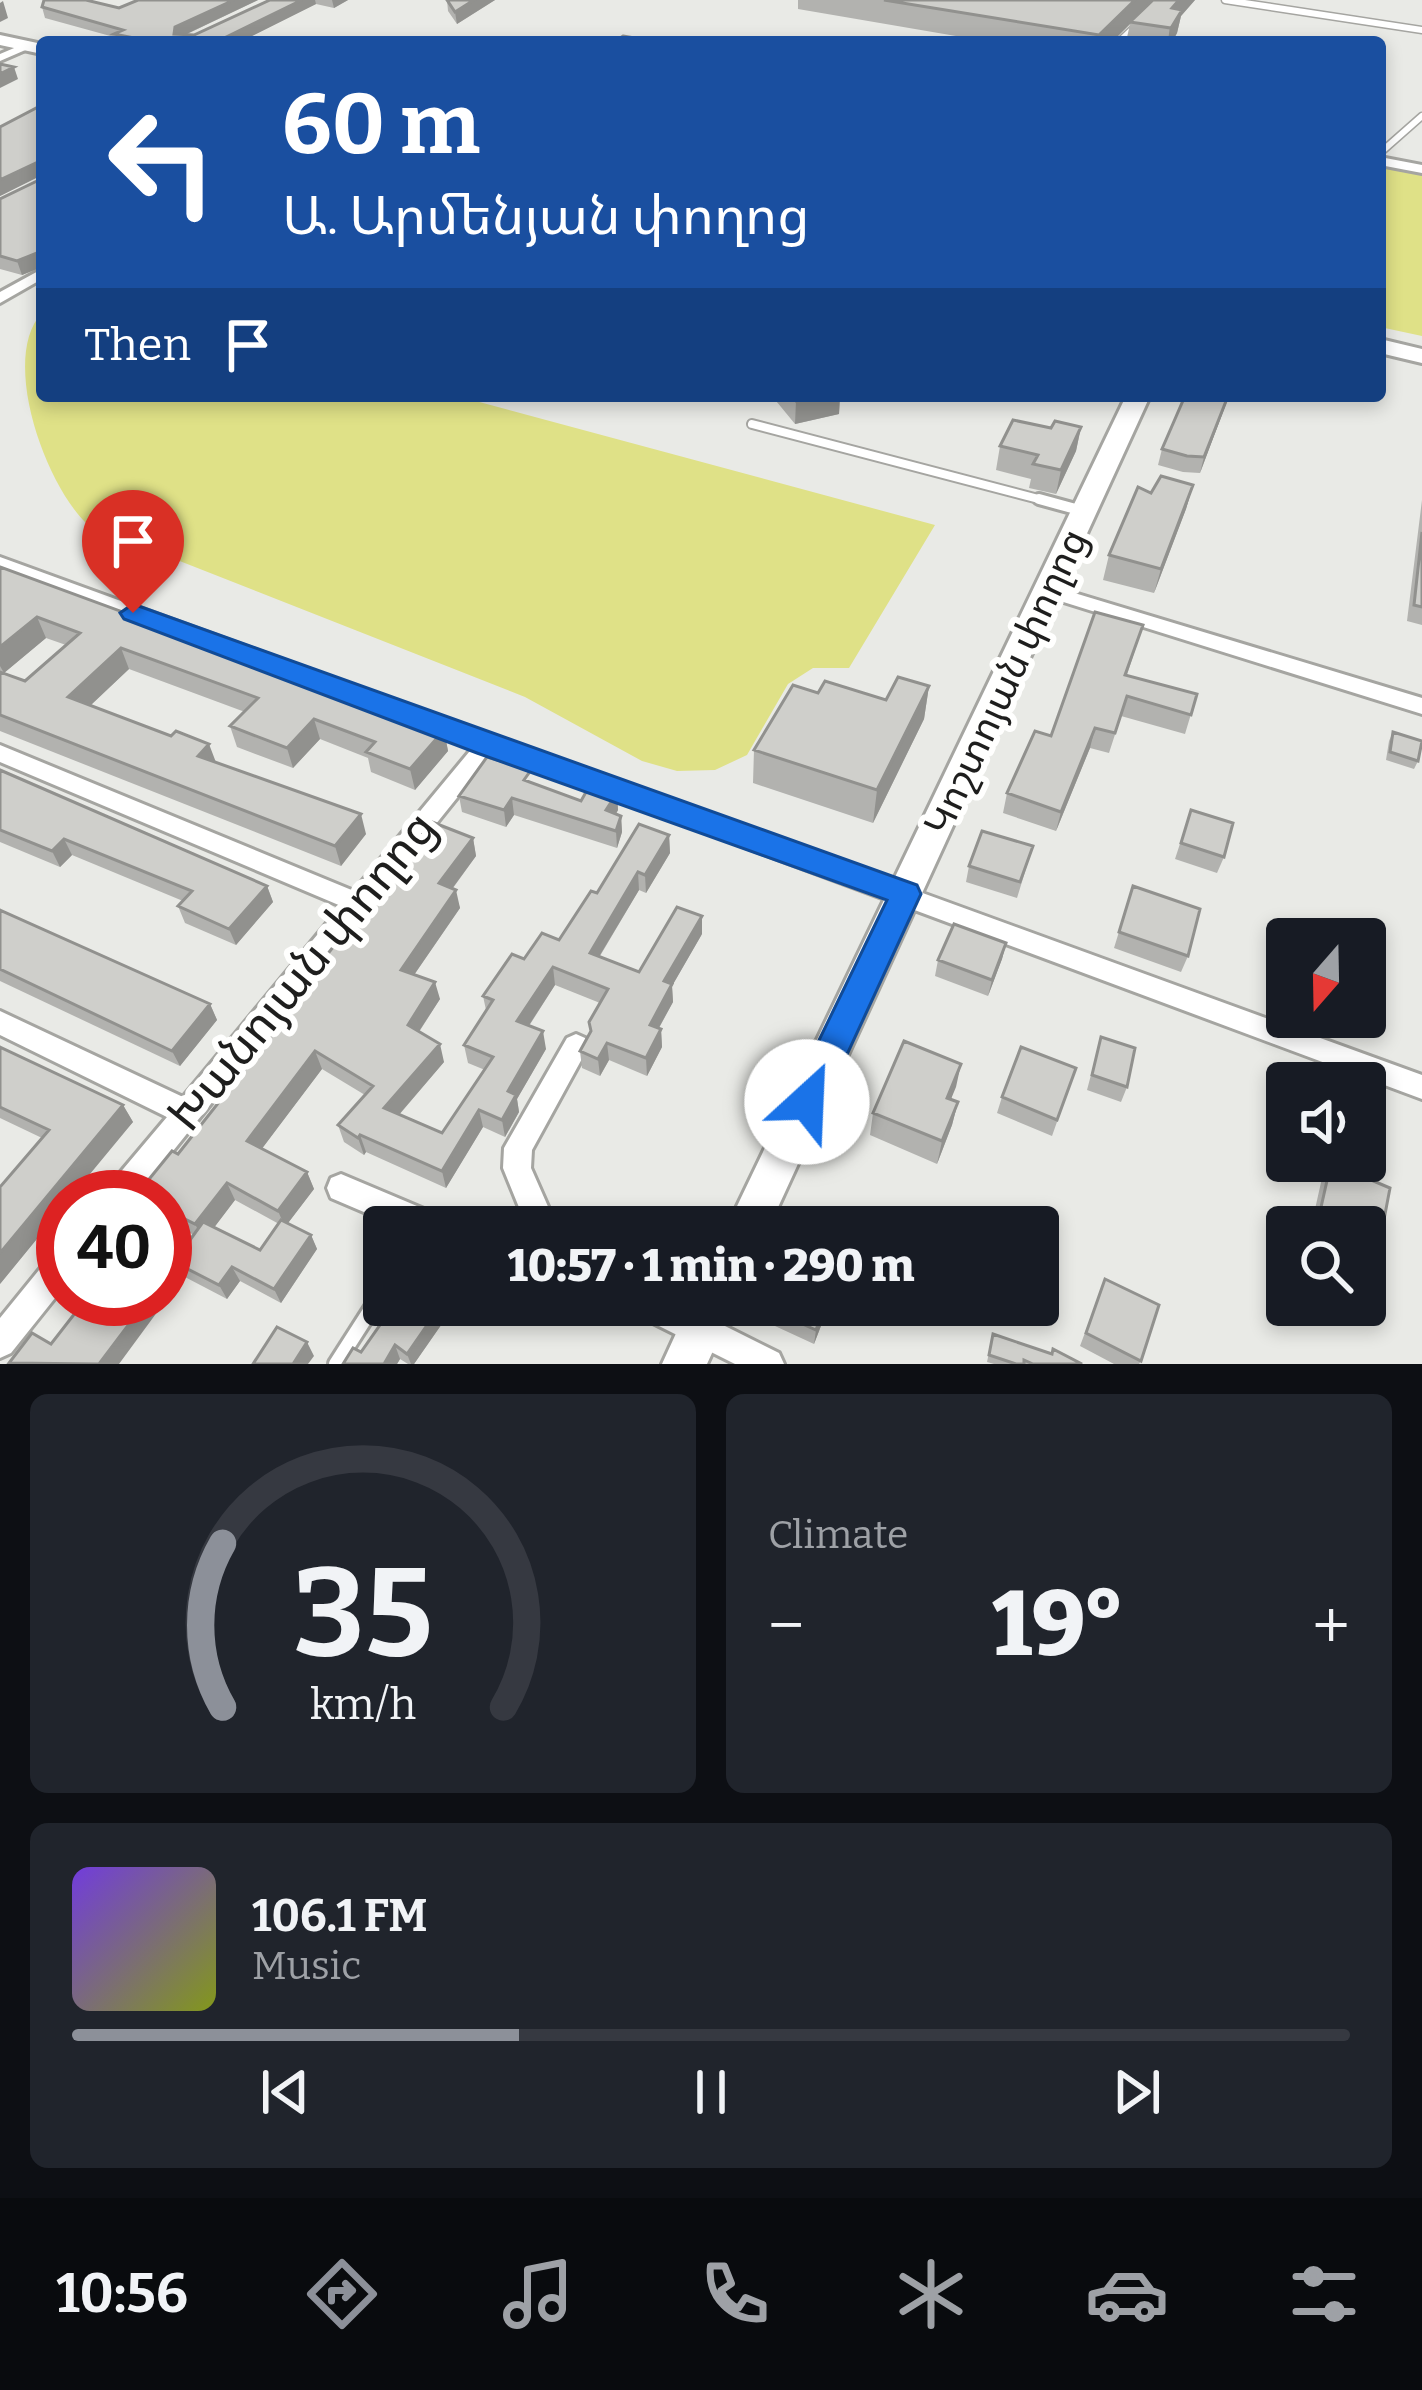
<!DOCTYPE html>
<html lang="en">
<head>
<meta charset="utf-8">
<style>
	:root { --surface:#171b24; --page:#20242c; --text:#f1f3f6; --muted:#9ea1a6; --line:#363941; --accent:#8c9099 }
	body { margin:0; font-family:Bitter,"Noto Sans Armenian",serif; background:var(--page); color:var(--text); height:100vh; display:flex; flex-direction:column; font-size:45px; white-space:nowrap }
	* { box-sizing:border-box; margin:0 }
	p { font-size:39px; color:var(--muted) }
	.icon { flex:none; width:66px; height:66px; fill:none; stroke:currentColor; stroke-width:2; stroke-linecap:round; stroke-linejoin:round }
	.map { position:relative; height:1364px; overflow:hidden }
	.panel { display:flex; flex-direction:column; gap:30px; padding:30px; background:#0d0f14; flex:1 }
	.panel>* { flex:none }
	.banner { position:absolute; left:36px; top:36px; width:1350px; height:366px; border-radius:12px; box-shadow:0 6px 18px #0003; background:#1a4fa0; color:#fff; overflow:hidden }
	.needle { width:78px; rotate:200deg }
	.buttons { position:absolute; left:1266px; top:918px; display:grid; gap:24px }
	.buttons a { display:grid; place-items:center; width:120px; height:120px; border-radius:12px; background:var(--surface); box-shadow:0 6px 18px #0003; font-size:60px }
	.speed { position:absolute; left:36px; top:1170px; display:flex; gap:24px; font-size:60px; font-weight:700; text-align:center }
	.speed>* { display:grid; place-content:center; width:156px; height:156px; border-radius:50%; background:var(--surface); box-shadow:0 6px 18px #0003; line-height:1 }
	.speed .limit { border:18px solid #d22; background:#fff; color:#111 }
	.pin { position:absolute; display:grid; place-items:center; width:102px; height:102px; color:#fff; margin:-123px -51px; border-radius:50% 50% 50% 0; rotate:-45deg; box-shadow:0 0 12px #0007 }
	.pin .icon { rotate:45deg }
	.me { position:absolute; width:132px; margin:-66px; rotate:25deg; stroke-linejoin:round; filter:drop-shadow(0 0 9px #0008) }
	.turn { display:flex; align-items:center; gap:42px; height:252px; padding:0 48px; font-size:54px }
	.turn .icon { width:156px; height:156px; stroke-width:2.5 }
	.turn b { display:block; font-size:84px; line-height:102px }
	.then { display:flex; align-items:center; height:114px; padding:0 48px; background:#0003; gap:24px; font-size:45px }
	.big { font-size:90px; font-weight:800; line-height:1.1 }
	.panel .card { flex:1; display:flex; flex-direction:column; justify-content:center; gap:18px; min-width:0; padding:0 42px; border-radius:18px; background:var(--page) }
	.panel .dial { align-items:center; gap:0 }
	.dial svg { height:312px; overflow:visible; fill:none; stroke:var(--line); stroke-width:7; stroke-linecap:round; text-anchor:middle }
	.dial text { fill:var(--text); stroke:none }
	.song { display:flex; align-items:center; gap:36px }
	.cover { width:144px; height:144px; border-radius:18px; background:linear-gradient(135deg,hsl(260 70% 55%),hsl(70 70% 35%)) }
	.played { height:12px; border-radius:6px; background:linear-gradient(90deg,var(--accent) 35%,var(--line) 35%) }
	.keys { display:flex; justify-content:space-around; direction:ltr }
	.heat { display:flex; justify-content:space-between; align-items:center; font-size:66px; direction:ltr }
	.panel .tiles { flex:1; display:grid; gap:30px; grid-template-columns:1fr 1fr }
	.card:last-child { grid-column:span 2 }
	.trip { position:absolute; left:363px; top:1206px; width:696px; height:120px; border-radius:12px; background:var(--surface); box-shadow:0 6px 18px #0003; font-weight:800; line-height:120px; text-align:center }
	.tabs { display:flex; height:192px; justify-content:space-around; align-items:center; background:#090b0e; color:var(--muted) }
	.tabs .icon { width:84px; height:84px }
	.tabs .on { color:var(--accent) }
	.tabs b { font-size:54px; color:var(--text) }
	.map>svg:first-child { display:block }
	.green { fill:#dfe187 }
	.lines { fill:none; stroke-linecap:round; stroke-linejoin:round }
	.lane-far3-casing { stroke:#a5a5a1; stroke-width:9 }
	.lane-far2-casing { stroke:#a5a5a1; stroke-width:12 }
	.lane-far1-casing { stroke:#a5a5a1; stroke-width:16 }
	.lane-casing { stroke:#a5a5a1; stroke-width:20 }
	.street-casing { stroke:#a5a5a1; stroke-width:6 }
	.secondary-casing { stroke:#a5a5a1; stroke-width:6 }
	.lane-far3 { stroke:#fff; stroke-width:6 }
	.lane-far2 { stroke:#fff; stroke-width:8 }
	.lane-far1 { stroke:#fff; stroke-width:10 }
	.lane { stroke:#fff; stroke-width:14 }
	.street { fill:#fff; fill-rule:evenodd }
	.secondary { fill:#fff; fill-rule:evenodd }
	.wall { fill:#b2b2af; fill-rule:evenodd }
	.shaded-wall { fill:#91918e }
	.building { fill:#cfcfcb; stroke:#91918e; stroke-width:3 }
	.route { fill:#1a73e8; stroke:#114b97; stroke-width:3 }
	.labels { text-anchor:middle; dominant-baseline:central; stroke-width:12; stroke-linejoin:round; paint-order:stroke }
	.street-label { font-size:39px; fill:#1e1e1d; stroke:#fffffe }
	.near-street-label { font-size:48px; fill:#1e1e1d; stroke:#fffffe }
</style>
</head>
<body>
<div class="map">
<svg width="1422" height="1364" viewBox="0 0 1422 1364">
	<rect width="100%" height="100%" fill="#e9eae6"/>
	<path class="green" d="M1380 164 1422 171V336L1380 327Z
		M42 313V396H457L935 525 849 668H813L788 684 747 755 715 770 677 771 642 761 525 697 88 525C44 484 0 357 42 313Z"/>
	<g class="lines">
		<defs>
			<path id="lane-far3" d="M1225 0 1422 30
				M1119 42 1139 23
				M1380 153 1422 116"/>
			<path id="lane-far2" d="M752 424 1050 502"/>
			<path id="lane-far1" d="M1039 499 1083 511"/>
			<path id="lane" d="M336 1364 384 1289"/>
			<path id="street" d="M26 43 32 46 30 48 0 61V54Z
				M1380 157 1422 165V173L1380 165Z
				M42 269V279L0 303V292Z
				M0 557 1422 1075V1099L493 753 136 1197H104L108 1187 167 1117 0 1035V1011L183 1097 341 906 0 762V745L354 891 474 746 0 570Z
				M1048 585 1422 698V714L1041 595 1038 591Z
				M576 1034 585 1038 589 1046 532 1150 531 1168 557 1227H527L503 1168 504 1148 567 1038Z
				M341 1174 443 1217 448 1227H399L331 1198 327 1188 331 1178Z
				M63 1249V1288L11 1353 0 1358V1318L52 1254Z
				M635 1305H683L779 1353 784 1364H735L639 1316Z"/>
			<path id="secondary" d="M0 35 42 44V54L0 45Z
				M1380 339 1422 349V363L1380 353Z
				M1126 396H1150L769 1227H727Z
				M689 1305H734L707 1364H662Z"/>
		</defs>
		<use href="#lane-far3" class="lane-far3-casing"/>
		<use href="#lane-far2" class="lane-far2-casing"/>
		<use href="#lane-far1" class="lane-far1-casing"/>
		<use href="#lane" class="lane-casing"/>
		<use href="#street" class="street-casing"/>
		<use href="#secondary" class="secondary-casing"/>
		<use href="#lane-far3" class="lane-far3"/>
		<use href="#lane-far2" class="lane-far2"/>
		<use href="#lane-far1" class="lane-far1"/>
		<use href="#lane" class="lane"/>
		<use href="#street" class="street"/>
		<use href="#secondary" class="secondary"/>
	</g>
	<path class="wall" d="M138 0H258L185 35H194L270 0H348L334 8 316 4 240 42H116L114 37 45 18 42 7 119 8Z
		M447 0H495L457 24 448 11Z
		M798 0H1195L1181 16 1177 33 1172 42H1126L1130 24 1112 42H991L798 9Z
		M42 105V267L22 275 0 269V199L39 180 40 176 0 196V127Z
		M772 396H840L839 414 795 424Z
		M1185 396H1229L1200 473 1183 472 1158 465 1162 449Z
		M1081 427 1076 451 1056 494 1029 488 1031 479 996 470 1000 446 1051 428Z
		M1193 485 1186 509 1154 593 1103 580 1109 555 1151 493Z
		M1422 500V625L1407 621Z
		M0 567 444 730 448 751 415 790 371 772 368 758 320 739 293 768 237 747 230 726 245 712 129 669 90 706 215 762 366 834 341 866 0 731ZM46 638 66 645 25 681 4 673Z
		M1143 625 1127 675 1197 694 1185 734 1121 716 1109 753 1090 748 1056 831 1003 813 1007 793Z
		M929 686 924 719 873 823 753 783 754 750 818 693 886 700Z
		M1393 732 1418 761 1414 769 1386 760 1389 741Z
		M0 770 267 886 273 902 236 945 185 923 178 906 183 901 72 855 60 867 0 842Z
		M532 783 581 801 617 793 618 810 616 814 621 816 622 832 617 848 514 815 506 827 462 812 459 796Z
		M1191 810 1224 857 1217 873 1175 859Z
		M669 835 670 853 646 893 639 890 600 956 639 972 702 934 672 986 673 1002 659 1028 661 1029 662 1047 647 1076 609 1060 600 1076 582 1068 580 1051 590 1033 589 1022 600 1003 555 985 529 1026 546 1049 517 1099 519 1112 505 1137 483 1127 446 1188 366 1152 364 1155 344 1142 338 1125 365 1095 322 1069 262 1148 307 1172 314 1189 288 1223 311 1235 317 1249 281 1303 240 1281 227 1299 183 1276 174 1262 194 1235 165 1220V1197H139L137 1194 178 1154 310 988 307 980 473 838 476 856 453 888 460 908 414 975 440 999 419 1032 444 1062 399 1115 442 1133 485 1070 468 1063 464 1045 486 1010 483 996 524 959 559 940 597 893ZM235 1200 279 1224 260 1250 214 1227Z
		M1033 846 1017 898 966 882 969 866Z
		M1133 886 1188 956 1181 972 1114 948Z
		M0 910 210 1004 217 1020 180 1066 0 981Z
		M1006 943 1002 959 988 996 935 976 938 960Z
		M1101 1037 1127 1087 1121 1102 1087 1090Z
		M0 1047 123 1105 133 1122 63 1197V1207L0 1284 42 1138 0 1118Z
		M961 1064 951 1099 958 1102 952 1125 937 1164 870 1135 873 1113Z
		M1076 1068 1052 1136 997 1113 1002 1097Z
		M1331 1163 1390 1188 1378 1251 1367 1266 1365 1265V1227H1311L1322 1178Z
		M1105 1279 1141 1361 1139 1364H1114L1080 1346Z
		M455 1305 414 1364H408L400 1359 397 1364H343L361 1352Z
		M829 1305 814 1344 775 1326 776 1312Z
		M993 1334 1082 1364H994L987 1362Z"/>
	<path class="shaded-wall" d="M234 0H258L178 38 174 34 175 27Z
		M302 0H315L316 4 240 42H216Z
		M332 0H348L334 8Z
		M474 0H495L457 24 455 12Z
		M1135 0H1154L1112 42H1098L1099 35Z
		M1179 0H1195L1181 16 1177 33 1172 42H1168L1172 8Z
		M3 1 8 18 0 22V3Z
		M14 67 18 79 0 88V74Z
		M36 163 40 176 0 196V180Z
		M42 251V267L22 275 17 261Z
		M817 396H840L839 414 795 424 796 401Z
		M1228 396H1229L1200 473 1204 457Z
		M1081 427 1076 451 1056 494 1061 470Z
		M1193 485 1186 509 1154 593 1161 569Z
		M37 617 46 638 4 673 0 666V647Z
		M121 648 129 669 77 718 68 697Z
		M929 686 924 719 873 823 877 790Z
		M314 719 320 739 293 768 287 748Z
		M1095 728 1090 748 1056 831 1061 812Z
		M444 730 448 751 415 790 410 769Z
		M209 744 217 765 198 756Z
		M617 793 618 810 608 827 606 810Z
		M512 798 514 815 506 827 504 810Z
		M361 814 366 834 341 866 335 846Z
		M621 816 622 832 617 848 616 831Z
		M669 835 670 853 646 893 645 875Z
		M473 838 476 856 443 901 439 883Z
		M64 839 72 855 60 867 52 851Z
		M638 872 639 890 591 970 590 953Z
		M267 886 273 902 236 945 229 929Z
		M456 890 460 908 405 988 401 970Z
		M702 916V934L672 986 673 1002 651 1042 650 1025 664 981Z
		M1006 943 1002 959 988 996 992 980Z
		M553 967 555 985 520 1039 517 1021Z
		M435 982 440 999 412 1042 408 1025Z
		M210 1004 217 1020 180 1066 172 1051Z
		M661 1029 662 1047 647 1076 646 1058Z
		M543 1031 546 1049 517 1099 519 1112 505 1137 502 1120 508 1091Z
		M607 1043 609 1060 600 1076 598 1059Z
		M440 1044 444 1062 390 1125 384 1108Z
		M315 1051 322 1069 255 1158 247 1141Z
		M961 1064 956 1087 942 1121 947 1098Z
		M958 1102 952 1125 937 1164 942 1141Z
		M123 1105 133 1122 71 1197H63V1207L0 1284V1253Z
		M479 1110 483 1127 446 1188 442 1171Z
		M360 1135 366 1152 364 1155 358 1138Z
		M307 1172 314 1189 285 1227 278 1211Z
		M227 1183 235 1200 204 1241 195 1224Z
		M311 1235 317 1249 281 1303 274 1289Z
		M172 1267 180 1281 119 1364H99L148 1299H165V1276Z
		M232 1267 240 1281 227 1299 219 1285Z
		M441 1305H455L414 1364H411L407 1354Z
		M825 1305H829L814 1344 816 1330Z
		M307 1342 314 1356 308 1364H293Z
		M395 1345 400 1359 397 1364H384Z"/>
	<path class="building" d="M44 0H86L119 8 138 0H234L175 27 174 34 194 35 270 0H302L216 42H154L114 34 123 30 42 7Z
		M447 0H474L455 12Z
		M884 0H1135L1099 35Z
		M1153 0H1179L1172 8 1182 10 1171 28 1130 22Z
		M623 36 658 42H614Z
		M0 64 14 67 0 74Z
		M42 105V167L36 163 0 180V127Z
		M42 167V251L17 261 0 256V199L39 180Z
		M792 396H817L796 401Z
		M1185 396H1228L1204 457 1187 456 1162 449Z
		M1013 420 1051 428 1055 421 1081 427 1061 470 1033 464 1038 455 1000 446Z
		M1161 476 1193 485 1161 569 1109 555 1138 487 1151 493Z
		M1422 532V607L1414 605Z
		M0 567 444 730 410 769 366 752 375 742 314 719 287 748 230 726 258 698 121 648 68 697 171 736 176 731 209 744 198 756 361 814 335 846 0 715V672L25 681 80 633 37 617 0 647Z
		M1095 612 1143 625 1125 675 1197 694 1191 715 1127 696 1115 733 1095 728 1061 812 1007 793 1035 731 1051 736Z
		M898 677 929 686 877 790 754 750 793 685 818 693 825 681 886 700Z
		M1393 732 1422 741 1418 761 1390 752Z
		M487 757 531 770 524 780 581 801 590 785 617 793 606 810 621 816 616 831 512 798 504 810 459 796Z
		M0 770 267 886 229 929 178 906 192 891 64 839 52 851 0 830Z
		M1191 810 1233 823 1224 857 1181 843Z
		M432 822 473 838 439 883 456 890 401 970 435 982 408 1025 440 1044 384 1108 442 1133 493 1057 464 1045 493 1000 483 996 512 954 524 959 542 933 559 940 591 891 597 893 639 824 669 835 645 875 638 872 590 953 639 972 677 907 702 916 664 981 672 984 650 1025 661 1029 646 1058 607 1043 598 1059 580 1051 591 1031 589 1022 608 989 553 967 517 1021 543 1031 508 1091 516 1095 502 1120 479 1110 442 1171 360 1135 358 1138 338 1125 373 1086 315 1051 247 1141 307 1172 278 1211 227 1183 195 1224 165 1209V1197H143L137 1194 172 1151 178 1154 313 983 307 980Z
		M982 831 1033 846 1020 882 969 866Z
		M1133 886 1200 909 1188 956 1119 932Z
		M0 910 210 1004 172 1051 0 969Z
		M954 924 1006 943 992 980 938 960Z
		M1101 1037 1135 1048 1127 1087 1092 1075Z
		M904 1041 961 1064 947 1098 958 1102 942 1141 873 1113Z
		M0 1047 123 1105 0 1253V1187L49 1130 0 1107Z
		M1021 1047 1076 1068 1057 1120 1002 1097Z
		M1331 1163 1390 1188 1378 1251 1365 1246V1227H1322L1317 1225Z
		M819 1210 856 1226V1227H812Z
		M968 1219 987 1227H965Z
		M281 1220 311 1235 274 1289 232 1267 219 1285 174 1262 203 1222 260 1250Z
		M1105 1279 1159 1305 1141 1361 1086 1333Z
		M86 1299H148L99 1364 9 1363 32 1333 51 1344Z
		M394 1305H441L407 1354 395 1345 384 1364H343L353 1348 361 1352Z
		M779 1305H825L816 1330 776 1312Z
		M277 1327 307 1342 293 1364H253Z
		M993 1334 1052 1354 1053 1349 1082 1364H1033L1024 1360V1364H1016L989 1355Z"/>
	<path class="route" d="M133 604 917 885 921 894 820 1113 807 1118 795 1113 789 1102 887 900 477 753 124 619 120 613Z"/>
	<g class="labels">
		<g class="street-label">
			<text transform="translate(1006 682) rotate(-65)">Կոշտոյան փողոց</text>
		</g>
		<g class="near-street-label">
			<text transform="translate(302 971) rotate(-51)">Խանոյան փողոց</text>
		</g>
	</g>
</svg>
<div class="buttons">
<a><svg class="needle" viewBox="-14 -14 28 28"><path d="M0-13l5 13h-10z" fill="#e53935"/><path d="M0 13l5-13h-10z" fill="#9ea1a6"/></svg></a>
<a><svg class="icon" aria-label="sound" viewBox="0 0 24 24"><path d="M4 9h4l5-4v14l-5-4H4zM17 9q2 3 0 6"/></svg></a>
<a><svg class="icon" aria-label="search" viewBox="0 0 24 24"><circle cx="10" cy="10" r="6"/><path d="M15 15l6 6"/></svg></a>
</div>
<div class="speed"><div class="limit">40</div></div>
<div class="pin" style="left:133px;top:613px;background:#d93025"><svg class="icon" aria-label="arrive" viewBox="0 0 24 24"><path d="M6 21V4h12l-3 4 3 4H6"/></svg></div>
<svg class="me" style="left:807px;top:1102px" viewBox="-20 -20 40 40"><circle r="19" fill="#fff"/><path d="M0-13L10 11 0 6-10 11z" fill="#1a73e8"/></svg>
<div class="trip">10:57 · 1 min · 290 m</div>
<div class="banner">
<div class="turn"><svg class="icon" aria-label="left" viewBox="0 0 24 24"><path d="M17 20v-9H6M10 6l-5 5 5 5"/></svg><div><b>60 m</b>Ա. Արմենյան փողոց</div></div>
<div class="then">Then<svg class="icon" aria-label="arrive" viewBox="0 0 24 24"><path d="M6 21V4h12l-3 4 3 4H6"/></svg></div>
</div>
</div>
<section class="panel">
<div class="tiles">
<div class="card dial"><svg viewBox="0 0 100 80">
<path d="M14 69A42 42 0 1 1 86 69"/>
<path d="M14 69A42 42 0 0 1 14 27" stroke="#8c9099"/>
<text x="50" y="56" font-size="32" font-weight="700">35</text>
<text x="50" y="72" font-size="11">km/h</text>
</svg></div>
<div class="card"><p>Climate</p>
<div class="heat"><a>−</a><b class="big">19°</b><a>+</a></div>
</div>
<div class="card">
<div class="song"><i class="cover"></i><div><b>106.1 FM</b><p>Music</p></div></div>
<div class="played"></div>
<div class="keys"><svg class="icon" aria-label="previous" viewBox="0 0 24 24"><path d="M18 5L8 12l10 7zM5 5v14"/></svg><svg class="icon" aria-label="pause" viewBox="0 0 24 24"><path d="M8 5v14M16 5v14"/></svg><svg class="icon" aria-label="next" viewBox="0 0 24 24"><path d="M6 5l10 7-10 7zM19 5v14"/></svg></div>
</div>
</div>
</section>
<nav class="tabs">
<b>10:56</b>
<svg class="icon on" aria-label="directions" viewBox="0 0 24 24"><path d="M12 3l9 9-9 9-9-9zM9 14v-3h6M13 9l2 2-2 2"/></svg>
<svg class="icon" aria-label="music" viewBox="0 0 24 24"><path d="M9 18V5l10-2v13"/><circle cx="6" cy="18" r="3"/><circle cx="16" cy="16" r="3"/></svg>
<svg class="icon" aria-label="phone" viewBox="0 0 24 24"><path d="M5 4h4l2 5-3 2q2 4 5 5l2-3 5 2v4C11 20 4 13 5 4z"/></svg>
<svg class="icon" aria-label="climate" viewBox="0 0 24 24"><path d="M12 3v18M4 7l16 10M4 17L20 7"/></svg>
<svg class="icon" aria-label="car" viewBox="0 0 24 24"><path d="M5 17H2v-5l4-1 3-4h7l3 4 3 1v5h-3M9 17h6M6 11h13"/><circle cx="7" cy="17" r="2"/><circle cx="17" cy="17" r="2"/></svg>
<svg class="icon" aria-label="filters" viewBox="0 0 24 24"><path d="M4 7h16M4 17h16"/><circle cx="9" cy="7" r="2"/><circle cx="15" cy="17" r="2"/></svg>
</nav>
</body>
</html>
